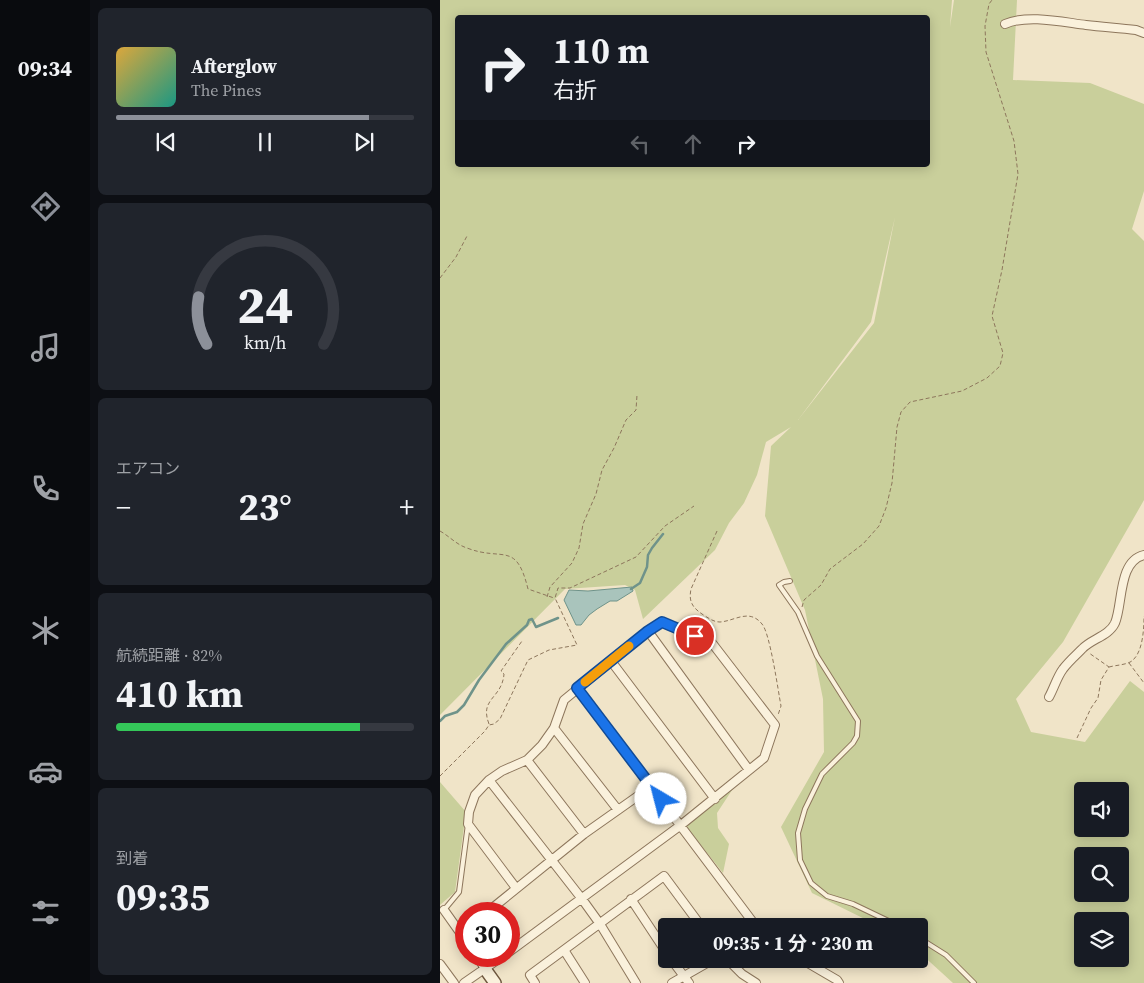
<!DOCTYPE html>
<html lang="ja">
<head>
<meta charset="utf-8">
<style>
	:root { --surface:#171b24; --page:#20242c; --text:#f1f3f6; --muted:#9ea1a6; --line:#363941; --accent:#8c9099 }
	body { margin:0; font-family:"Source Serif 4","Noto Sans JP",serif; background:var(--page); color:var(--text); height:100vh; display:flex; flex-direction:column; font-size:19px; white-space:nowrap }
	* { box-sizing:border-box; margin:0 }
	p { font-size:16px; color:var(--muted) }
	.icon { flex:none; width:28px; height:28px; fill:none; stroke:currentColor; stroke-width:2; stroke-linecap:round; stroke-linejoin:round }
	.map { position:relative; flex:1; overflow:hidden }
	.side { display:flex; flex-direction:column; gap:8px; padding:8px; background:#0d0f14; width:350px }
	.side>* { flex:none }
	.banner { position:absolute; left:15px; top:15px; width:475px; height:152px; border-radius:5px; box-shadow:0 2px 12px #0003; background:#171b24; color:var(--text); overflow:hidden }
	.buttons { position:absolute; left:634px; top:782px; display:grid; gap:10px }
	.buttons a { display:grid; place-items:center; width:55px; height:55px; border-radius:5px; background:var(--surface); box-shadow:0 2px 12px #0003; font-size:25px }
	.speed { position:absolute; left:15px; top:902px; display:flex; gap:10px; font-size:25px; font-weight:700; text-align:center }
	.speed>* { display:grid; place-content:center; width:65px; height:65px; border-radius:50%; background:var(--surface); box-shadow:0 2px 12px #0003; line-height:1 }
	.speed .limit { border:8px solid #d22; background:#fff; color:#111 }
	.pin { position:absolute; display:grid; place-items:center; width:42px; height:42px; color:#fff; margin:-21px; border:2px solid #fff; border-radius:50%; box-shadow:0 1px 5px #0007 }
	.me { position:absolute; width:55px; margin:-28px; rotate:323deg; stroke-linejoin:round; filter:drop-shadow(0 0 4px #0008) }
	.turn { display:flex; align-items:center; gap:18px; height:105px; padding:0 15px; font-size:22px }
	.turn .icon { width:65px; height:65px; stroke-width:2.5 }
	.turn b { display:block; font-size:35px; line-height:42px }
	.lanes { display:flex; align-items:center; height:48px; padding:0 15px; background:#0003; justify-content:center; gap:25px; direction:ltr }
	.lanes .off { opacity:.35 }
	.big { font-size:38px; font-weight:700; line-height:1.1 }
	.side .widget { flex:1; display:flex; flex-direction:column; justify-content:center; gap:8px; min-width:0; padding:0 18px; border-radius:8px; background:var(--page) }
	.side .dial { align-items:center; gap:0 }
	.dial svg { height:130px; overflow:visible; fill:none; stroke:var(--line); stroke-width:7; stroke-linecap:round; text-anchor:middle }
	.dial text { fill:var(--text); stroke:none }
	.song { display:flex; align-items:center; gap:15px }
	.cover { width:60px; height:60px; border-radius:8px; background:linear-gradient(135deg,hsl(40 70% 55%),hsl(170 70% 35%)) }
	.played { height:5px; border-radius:2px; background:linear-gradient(90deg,var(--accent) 85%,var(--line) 85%) }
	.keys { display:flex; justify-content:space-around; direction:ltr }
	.heat { display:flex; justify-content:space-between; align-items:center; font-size:28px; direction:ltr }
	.charge { height:8px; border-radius:4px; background:linear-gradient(90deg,#34c759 82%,var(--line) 0) }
	.trip { position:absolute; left:218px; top:918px; width:270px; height:50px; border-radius:5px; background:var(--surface); box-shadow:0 2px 12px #0003; font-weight:700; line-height:50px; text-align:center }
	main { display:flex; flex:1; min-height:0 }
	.tab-bar { display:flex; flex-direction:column; width:90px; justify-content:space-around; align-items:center; background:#090b0e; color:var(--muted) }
	.tab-bar .icon { width:35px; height:35px }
	.tab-bar .current { color:var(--accent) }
	.tab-bar b { font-size:22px; color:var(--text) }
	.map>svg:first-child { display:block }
	.green { fill:#c9cf9b; fill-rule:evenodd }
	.water { fill:#a9c4bc; stroke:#6f938a }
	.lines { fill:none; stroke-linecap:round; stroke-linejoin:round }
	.stream { stroke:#6f938a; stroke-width:2.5 }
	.lane-casing { stroke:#8d765c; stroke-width:6 }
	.street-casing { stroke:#8d765c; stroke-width:10 }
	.secondary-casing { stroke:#6f573f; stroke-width:14 }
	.path { stroke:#8d765c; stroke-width:1; stroke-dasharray:4 2.5; stroke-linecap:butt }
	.lane { stroke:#faf1dc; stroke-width:4 }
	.street { stroke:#faf1dc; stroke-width:8 }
	.secondary { stroke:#faf1dc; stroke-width:11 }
	.route-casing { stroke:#114b97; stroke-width:12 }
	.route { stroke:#1a73e8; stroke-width:9 }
	.slow { stroke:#f59e0b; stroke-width:9 }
</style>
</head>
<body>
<main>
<nav class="tab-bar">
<b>09:34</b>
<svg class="icon current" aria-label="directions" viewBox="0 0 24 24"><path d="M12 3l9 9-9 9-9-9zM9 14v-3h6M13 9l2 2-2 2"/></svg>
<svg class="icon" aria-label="music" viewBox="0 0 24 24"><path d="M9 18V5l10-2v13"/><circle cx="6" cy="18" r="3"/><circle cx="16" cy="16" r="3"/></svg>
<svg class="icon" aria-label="phone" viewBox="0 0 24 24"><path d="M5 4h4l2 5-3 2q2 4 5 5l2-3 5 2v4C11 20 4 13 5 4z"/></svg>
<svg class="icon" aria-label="climate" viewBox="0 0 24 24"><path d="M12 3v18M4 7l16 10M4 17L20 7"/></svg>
<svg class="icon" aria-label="car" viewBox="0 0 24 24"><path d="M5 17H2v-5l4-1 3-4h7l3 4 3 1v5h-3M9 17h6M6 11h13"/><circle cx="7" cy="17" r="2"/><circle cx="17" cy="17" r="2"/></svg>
<svg class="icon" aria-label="filters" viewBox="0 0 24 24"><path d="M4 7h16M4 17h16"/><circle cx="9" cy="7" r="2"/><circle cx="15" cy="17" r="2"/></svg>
</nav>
<section class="side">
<div class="widget">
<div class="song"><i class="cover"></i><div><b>Afterglow</b><p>The Pines</p></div></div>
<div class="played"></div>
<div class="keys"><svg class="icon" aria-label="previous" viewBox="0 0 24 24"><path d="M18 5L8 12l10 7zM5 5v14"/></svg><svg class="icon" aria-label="pause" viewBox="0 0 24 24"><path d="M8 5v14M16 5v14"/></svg><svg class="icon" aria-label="next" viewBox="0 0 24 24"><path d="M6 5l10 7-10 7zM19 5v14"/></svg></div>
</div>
<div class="widget dial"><svg viewBox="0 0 100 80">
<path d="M14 69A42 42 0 1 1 86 69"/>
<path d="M14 69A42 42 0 0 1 9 40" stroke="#8c9099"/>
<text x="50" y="56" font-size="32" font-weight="700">24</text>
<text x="50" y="72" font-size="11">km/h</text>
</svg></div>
<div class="widget"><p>エアコン</p>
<div class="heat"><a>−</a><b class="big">23°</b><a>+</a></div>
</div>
<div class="widget"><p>航続距離 · 82%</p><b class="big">410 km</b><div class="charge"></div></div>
<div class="widget"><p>到着</p><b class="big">09:35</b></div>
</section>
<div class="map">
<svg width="704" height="983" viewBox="0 0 704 983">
	<rect width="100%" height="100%" fill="#f0e4c8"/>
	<path class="green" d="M0 0H512L510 27 514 0H577L573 80 650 83 704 104V191L692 229 704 241V500L623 642 576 699 591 732 645 742 690 681 704 692V983H513L479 952V926H439L372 893 341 827 384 752 383 699 365 610 325 516 331 446 351 427 326 442 317 475 304 503 289 523 275 550 203 619 195 590 185 585 125 589 0 715ZM18 18H488V165H18ZM455 217 434 323 358 420 431 322ZM642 791H680V829H642ZM642 856H680V894H642ZM642 921H680V959H642Z
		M0 782 26 812 15 892 0 905Z
		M296 784 277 813 278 828 289 844 283 873 245 825Z"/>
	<path class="water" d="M192 587 193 591 177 601H170L157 609 149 615 141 625H136L124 600 129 590 148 591Z"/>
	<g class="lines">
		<path class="stream" d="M191 589 200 583 207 567 208 555 212 548 223 534
			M0 721 5 716 17 712 24 705 39 680 66 644 87 625 89 620 92 619 96 627 118 618"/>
		<defs>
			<path id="lane" d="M350 581 344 582 339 585 358 612 377 656 418 721 417 736 413 743 382 774 365 809 358 833 360 860 371 883 387 896 413 904 459 926
				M4 910 19 892 28 824
				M479 938 506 955 534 983"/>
			<path id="street" d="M565 24C588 14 622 22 646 25 663 27 679 28 696 30L704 33
				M208 631 309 770
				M171 661 275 799
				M137 688 312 921 318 926
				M609 697C614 688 617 677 623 669 628 662 636 655 642 649 651 639 669 636 675 623 683 604 678 561 704 555
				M114 728 178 810
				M87 760 144 834
				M49 780 142 899 160 924 196 983
				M191 899 226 952
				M4 910 26 941
				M45 914 144 834 212 786
				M124 950 145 983
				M69 952 241 825 324 758 335 725 272 643 221 622 208 631 124 700 114 728 102 745 87 760 62 771 49 780 35 795 29 812 28 824 76 888
				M37 956 45 969
				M231 959 249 983
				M287 959 302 974 316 983
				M361 959 397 980 399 983
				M0 964 14 983
				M24 983 63 956
				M95 983 90 975 224 876 261 926
				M232 983 274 959"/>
			<path id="secondary" d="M45 969 55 983"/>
		</defs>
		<use href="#lane" class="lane-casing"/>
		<use href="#street" class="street-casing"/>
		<use href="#secondary" class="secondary-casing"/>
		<path class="path" d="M0 278 16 257 27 236
			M0 531C9 536 17 545 27 548 63 562 76 540 88 589L114 598
			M277 531 251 589C248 603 254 609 265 616 270 619 274 622 280 622 295 621 309 608 322 624 330 633 338 690 341 706L338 715
			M107 597 110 587 132 563 139 548 143 524 156 494 162 470 174 448 186 420 196 410 197 395
			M362 607 364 600 381 585 390 569 423 544 439 526 446 508 452 483 457 427 461 412 470 402 522 391 547 378 560 366 563 353 552 316 562 270 578 174 574 141 546 52 545 26 549 4 552 0
			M689 663 704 683
			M669 667C676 665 688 665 693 660 703 651 704 628 704 616
			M49 724C39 698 62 699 64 674L61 671 82 641
			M637 738 651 708 658 698 661 680 669 667 649 653
			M0 776 45 731 49 725 54 724 60 719 88 660 109 650 137 645 115 598 118 588H130L196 557 225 526 254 506"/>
		<use href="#lane" class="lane"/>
		<use href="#street" class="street"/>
		<use href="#secondary" class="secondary"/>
	</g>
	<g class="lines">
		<defs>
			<path id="route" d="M221 799 137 688 208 631 222 622 255 636"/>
		</defs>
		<use href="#route" class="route-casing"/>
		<use href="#route" class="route"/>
		<path class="slow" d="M145 682 189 646"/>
	</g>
</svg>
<div class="buttons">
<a><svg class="icon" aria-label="sound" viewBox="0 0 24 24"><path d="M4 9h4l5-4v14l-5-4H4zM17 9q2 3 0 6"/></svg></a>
<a><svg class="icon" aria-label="search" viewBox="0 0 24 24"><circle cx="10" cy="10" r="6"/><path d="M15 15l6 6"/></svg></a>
<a><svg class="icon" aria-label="layers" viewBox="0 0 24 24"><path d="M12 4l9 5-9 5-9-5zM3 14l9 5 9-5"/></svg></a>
</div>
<div class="speed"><div class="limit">30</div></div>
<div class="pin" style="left:255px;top:636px;background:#d93025"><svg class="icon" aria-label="arrive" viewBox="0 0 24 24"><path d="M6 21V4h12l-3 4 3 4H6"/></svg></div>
<svg class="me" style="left:221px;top:799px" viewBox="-20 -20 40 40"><circle r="19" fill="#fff"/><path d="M0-13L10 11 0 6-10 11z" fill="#1a73e8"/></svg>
<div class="trip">09:35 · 1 分 · 230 m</div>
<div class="banner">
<div class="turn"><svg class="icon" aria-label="right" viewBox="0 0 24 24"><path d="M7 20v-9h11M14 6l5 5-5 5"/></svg><div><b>110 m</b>右折</div></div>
<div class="lanes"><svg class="icon off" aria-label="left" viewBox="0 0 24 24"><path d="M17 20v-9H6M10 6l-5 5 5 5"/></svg><svg class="icon off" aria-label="ahead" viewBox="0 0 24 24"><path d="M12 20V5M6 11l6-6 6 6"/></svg><svg class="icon" aria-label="right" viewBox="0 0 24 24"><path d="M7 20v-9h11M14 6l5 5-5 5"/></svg></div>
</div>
</div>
</main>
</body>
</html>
